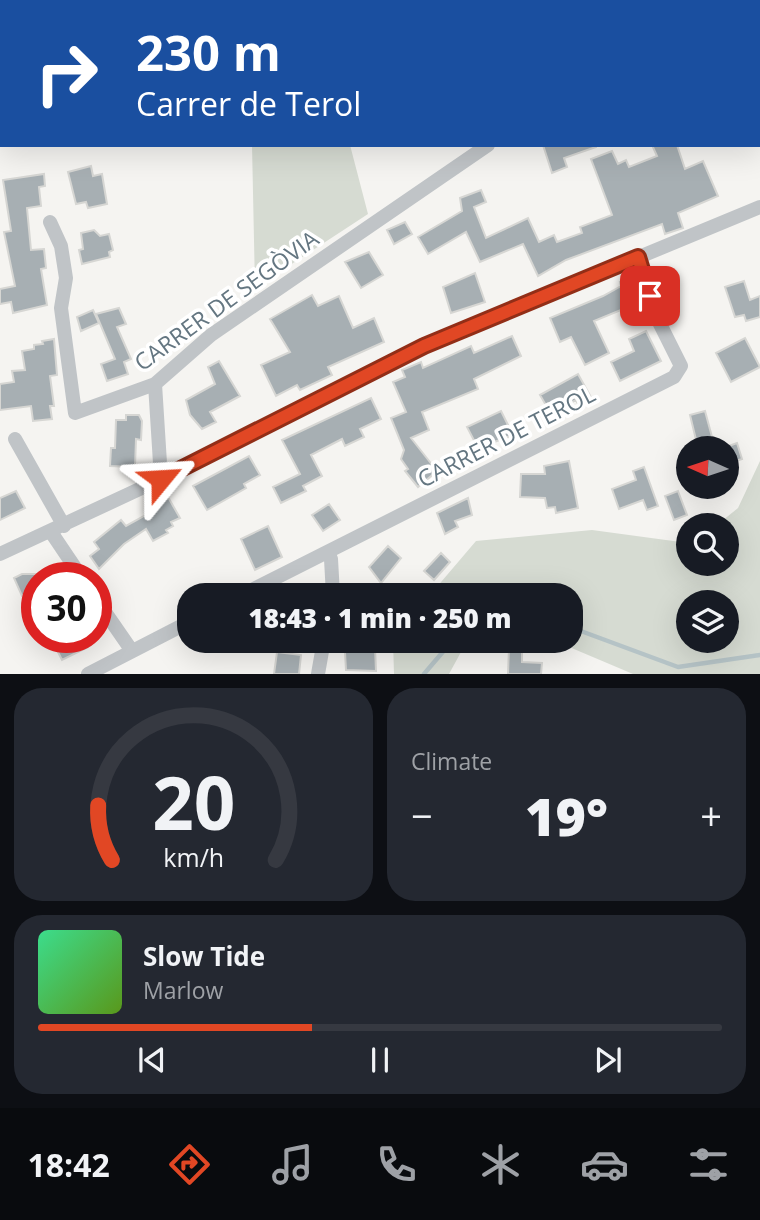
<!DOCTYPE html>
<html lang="en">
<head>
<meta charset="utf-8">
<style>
	:root { --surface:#171b24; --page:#242831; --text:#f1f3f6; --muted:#9ea1a6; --line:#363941; --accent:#e14724 }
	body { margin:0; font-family:"Open Sans",sans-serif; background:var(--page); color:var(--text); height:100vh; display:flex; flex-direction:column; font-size:26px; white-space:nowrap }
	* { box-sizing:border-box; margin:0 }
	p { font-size:23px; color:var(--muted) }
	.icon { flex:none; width:38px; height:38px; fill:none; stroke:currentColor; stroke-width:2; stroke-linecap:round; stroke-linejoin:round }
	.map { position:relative; height:674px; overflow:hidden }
	.details { display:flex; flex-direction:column; gap:14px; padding:14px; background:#0d0f14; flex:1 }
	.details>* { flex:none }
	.hud { position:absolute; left:0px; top:0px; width:761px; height:147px; box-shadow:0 7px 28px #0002; background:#1a4fa0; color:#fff; overflow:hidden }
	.needle { width:46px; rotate:273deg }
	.tools { position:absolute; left:676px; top:436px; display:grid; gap:14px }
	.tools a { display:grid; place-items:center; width:63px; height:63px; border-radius:50%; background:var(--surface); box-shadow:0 7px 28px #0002; font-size:35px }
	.speed { position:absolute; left:21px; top:562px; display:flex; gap:14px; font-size:35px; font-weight:700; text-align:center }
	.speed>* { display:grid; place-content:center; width:91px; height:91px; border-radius:50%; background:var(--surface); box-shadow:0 7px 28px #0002; line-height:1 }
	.speed .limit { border:10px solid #d22; background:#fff; color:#111 }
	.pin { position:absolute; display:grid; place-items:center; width:60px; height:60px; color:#fff; margin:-30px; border-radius:14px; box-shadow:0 4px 10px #0006 }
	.me { position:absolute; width:77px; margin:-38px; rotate:63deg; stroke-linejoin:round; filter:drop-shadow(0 0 5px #0008) }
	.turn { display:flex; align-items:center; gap:24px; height:147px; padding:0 21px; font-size:32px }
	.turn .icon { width:91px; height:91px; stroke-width:2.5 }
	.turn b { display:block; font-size:49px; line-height:60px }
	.big { font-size:52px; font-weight:800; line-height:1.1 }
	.details .widget { flex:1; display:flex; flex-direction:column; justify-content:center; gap:10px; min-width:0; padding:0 24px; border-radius:28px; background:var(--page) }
	.details .dial { align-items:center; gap:0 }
	.dial svg { height:182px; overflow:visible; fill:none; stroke:var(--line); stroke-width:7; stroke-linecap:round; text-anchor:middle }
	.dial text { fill:var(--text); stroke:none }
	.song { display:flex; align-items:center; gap:21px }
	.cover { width:84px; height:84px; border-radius:10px; background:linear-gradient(135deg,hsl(150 70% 55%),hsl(90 70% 35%)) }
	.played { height:7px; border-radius:4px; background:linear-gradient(90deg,var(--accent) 40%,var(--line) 40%) }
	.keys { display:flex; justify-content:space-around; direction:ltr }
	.heat { display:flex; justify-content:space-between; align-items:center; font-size:38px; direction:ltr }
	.details .tiles { flex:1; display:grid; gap:14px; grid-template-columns:1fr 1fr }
	.widget:last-child { grid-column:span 2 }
	.trip { position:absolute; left:177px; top:583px; width:406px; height:70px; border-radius:28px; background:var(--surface); box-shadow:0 7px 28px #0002; font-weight:800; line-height:70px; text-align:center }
	.menu { display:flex; height:112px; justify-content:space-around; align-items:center; background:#090b0e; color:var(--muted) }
	.menu .icon { width:49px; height:49px }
	.menu .on { color:var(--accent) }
	.menu b { font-size:32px; color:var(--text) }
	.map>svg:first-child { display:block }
	.green { fill:#d6dbd2; fill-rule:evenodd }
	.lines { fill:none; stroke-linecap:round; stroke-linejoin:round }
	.stream { stroke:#b5c3c6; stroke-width:4.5 }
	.building { fill:#a7afb3; stroke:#d6d6d3; stroke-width:2 }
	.minor { stroke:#c0c4c7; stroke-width:14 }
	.route-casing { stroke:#922e17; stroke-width:18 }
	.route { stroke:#e14724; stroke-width:12 }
	.labels { text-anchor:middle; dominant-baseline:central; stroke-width:7; stroke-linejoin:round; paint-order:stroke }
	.street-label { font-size:23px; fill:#647681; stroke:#fff }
</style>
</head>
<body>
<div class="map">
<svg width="760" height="674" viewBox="0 0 760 674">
	<rect width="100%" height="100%" fill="#f5f4f1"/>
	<path class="green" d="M252 145H350L368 214 255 288Z
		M760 461V674H633L555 641 570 640V595H430L476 541 592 530 688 543V564H726V525H717L738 508ZM688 602H726V640H688Z
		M393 641V640L467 641 449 674H394Z"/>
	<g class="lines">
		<path class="stream" d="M570 627 678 667 760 655
			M424 674 453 640"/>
	</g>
	<path class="building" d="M543 145H596V147L564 158 567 167 552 173Z
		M652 145H677L685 169 703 161 718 196 678 213 683 228 665 234 662 224 566 260 538 276 523 244 480 262 466 232 428 254 418 237 462 211 460 198 481 190 486 202 474 207 486 238 528 218 539 242 554 235 557 242 582 233 580 227 612 215 591 159 612 151 618 164 626 160 629 167 657 156Z
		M91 166 93 176 102 174 107 204 88 208 86 202 76 204 68 172Z
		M44 174 45 186 39 187 41 206 27 208 31 250 44 249 46 268 41 269 47 305 13 313 11 302 0 304V289L15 286 4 232 11 231 3 180Z
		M405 222 412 234 394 244 387 230Z
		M94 230 100 236 109 234 113 250 109 252 110 257 82 264 79 250 83 249 81 233Z
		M369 252 383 275 361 288 345 262Z
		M475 273 485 302 451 313 443 287Z
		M632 278 642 310 631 314 628 307 594 321 609 353 585 365 571 337 560 342 550 318 603 296 621 286 620 282Z
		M744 281 750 300 760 296V317L746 321 744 315 735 317 725 287Z
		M312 295 318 306 339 296 353 328 374 318 384 342 328 367 332 375 300 390 297 385 276 396 261 365 290 352 270 319Z
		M119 308 126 324 117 327 131 359 124 362 128 374 107 381 101 364 115 359 96 314Z
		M93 310 99 323 81 331 77 317Z
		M646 331 661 361 620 381 611 362 634 351 629 339Z
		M512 336 521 356 474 379 478 389 422 412 429 430 411 438 437 471 418 487 405 471 408 469 401 459 404 450 391 418 406 412 393 382 405 377 402 370 421 362 423 368 471 346 474 353Z
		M745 338 760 367 731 382 716 353Z
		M54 339 57 375 50 376 54 406H50L52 419 33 421 31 406 0 410V384L14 382 12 371 25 370 22 351 34 349V345L43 344 42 341Z
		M219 361 240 396 210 412 216 422 202 429 190 415 186 400 215 384 208 367Z
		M578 374 592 399 579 406 576 400 551 414 540 395Z
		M371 398 381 419 360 429 364 437 345 446 342 439 311 455 322 476 303 486 306 491 281 503 273 487 300 474 282 440Z
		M501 411 513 435 478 448 467 427Z
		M705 411 715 448H698L690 415Z
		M126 415H139L142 421 141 440 136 439 135 467 110 466 111 448H115L116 420H126Z
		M737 443 742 459 726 464V447Z
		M249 456 260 475 244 484 246 488 207 510 193 486Z
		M569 461 578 508 556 513 555 507 547 508 545 498 520 497 521 474H545L544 466Z
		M644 467 658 506 647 510 643 500 619 509 612 489 636 480 633 471Z
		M16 491 25 508 0 520V498Z
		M678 491 687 515 674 520 665 496Z
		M168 497 180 518 171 522 173 526 166 530 168 533 153 541 146 529 124 544 99 569 90 556 99 549 94 542 121 520 126 526 155 510 152 505Z
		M468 498 472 515 455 521 458 527 445 534 437 513Z
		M329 504 340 520 323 531 312 515Z
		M268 526 282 557 255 570 241 539Z
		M388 546 401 558 381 583 369 567Z
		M441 553 450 562 434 580 424 571Z
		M22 574H37V620L26 594 22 596 14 578Z
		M67 637H83L88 647 62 660 56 648 69 641Z
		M375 648 376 671 346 670 345 652Z
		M509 648H522V662L542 663 541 674H508Z
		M277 652 301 655 299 674H274Z"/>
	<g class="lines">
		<path class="minor" d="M50 222 61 246 66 278 61 308 75 413 155 384 211 335 488 145
			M155 384 161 479
			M15 439 64 526
			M51 532 82 578
			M327 552 331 559 333 595
			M0 554 161 479 424 346 760 207
			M242 595 674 377 681 366 656 316 638 257
			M96 599 132 651
			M88 674 189 622
			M318 674 324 640"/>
	</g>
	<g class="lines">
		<defs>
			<path id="route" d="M161 479 424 346 638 257 650 296"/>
		</defs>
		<use href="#route" class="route-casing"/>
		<use href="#route" class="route"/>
	</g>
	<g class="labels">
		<g class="street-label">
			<text transform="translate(226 300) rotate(-36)">CARRER DE SEGÒVIA</text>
			<text transform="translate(506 436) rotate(-27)">CARRER DE TEROL</text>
		</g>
	</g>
</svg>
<div class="tools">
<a><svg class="needle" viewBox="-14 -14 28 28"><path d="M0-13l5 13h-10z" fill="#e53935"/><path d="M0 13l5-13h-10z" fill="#9ea1a6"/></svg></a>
<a><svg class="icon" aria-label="search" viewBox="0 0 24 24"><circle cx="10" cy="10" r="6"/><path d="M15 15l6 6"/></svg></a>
<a><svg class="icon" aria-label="layers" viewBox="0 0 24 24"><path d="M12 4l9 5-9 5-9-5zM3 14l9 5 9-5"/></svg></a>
</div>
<div class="speed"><div class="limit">30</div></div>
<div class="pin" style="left:650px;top:296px;background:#d93025"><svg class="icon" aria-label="arrive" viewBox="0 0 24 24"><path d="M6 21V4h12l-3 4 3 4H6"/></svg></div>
<svg class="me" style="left:161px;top:479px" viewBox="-20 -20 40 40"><path d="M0-17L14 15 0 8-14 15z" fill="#e14724" stroke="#fff" stroke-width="4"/></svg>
<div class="trip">18:43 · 1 min · 250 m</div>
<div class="hud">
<div class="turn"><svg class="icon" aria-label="right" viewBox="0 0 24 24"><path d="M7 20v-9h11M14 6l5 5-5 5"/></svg><div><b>230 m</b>Carrer de Terol</div></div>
</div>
</div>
<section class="details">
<div class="tiles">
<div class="widget dial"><svg viewBox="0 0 100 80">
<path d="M14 69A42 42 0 1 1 86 69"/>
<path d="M14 69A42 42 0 0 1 8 45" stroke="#e14724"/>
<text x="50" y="56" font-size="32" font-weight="700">20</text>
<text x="50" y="72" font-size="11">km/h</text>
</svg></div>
<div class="widget"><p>Climate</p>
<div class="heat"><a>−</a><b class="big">19°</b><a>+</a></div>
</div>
<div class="widget">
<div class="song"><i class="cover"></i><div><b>Slow Tide</b><p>Marlow</p></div></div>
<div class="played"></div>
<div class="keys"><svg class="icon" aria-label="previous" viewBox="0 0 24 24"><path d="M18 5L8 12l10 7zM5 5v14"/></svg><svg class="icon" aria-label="pause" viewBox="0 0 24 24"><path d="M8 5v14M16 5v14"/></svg><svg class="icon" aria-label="next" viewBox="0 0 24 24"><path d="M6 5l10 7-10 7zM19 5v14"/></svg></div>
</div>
</div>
</section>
<nav class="menu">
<b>18:42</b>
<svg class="icon on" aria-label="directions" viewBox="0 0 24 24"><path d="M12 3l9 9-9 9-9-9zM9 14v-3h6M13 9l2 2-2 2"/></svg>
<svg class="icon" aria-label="music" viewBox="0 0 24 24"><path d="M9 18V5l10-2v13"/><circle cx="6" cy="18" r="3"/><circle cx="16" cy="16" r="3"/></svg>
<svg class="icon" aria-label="phone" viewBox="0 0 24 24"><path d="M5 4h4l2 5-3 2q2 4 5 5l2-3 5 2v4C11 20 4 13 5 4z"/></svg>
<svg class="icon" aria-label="climate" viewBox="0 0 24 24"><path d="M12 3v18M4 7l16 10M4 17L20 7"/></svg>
<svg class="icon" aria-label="car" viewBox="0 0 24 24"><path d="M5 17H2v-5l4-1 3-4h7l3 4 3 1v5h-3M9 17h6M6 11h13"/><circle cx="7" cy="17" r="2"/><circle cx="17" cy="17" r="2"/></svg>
<svg class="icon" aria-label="filters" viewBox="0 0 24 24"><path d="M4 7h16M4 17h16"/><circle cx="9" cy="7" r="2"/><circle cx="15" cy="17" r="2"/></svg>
</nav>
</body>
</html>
